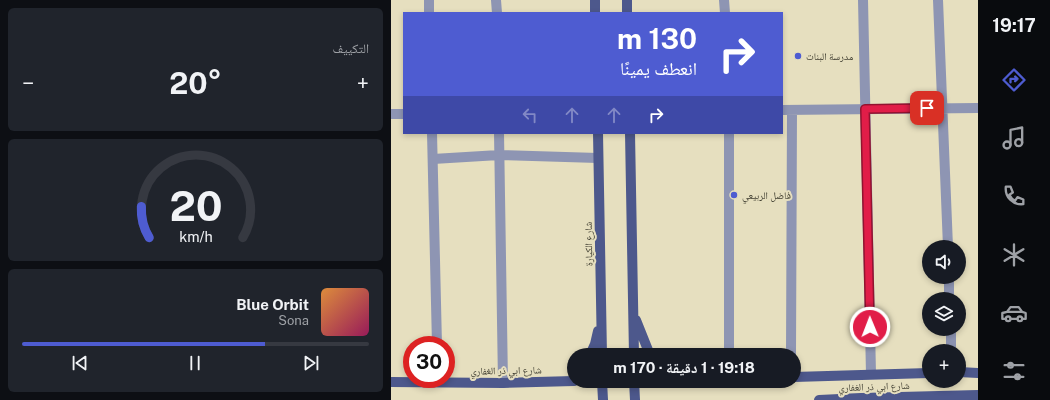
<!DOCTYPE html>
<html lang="ar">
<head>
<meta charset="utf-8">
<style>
	:root { --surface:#171b24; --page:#20242c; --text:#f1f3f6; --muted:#9ea1a6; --line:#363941; --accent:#4e5cd1 }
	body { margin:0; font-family:"Public Sans","Noto Naskh Arabic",sans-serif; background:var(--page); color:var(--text); direction:rtl; height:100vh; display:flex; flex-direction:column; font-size:15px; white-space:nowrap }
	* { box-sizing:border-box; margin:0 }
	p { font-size:13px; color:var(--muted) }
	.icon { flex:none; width:22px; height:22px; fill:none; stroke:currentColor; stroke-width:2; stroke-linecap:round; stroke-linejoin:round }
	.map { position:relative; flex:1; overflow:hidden; direction:ltr }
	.sheet { display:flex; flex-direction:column; gap:8px; padding:8px; background:#0d0f14; width:391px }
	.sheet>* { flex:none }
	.top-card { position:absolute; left:12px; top:12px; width:380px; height:122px; border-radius:0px; box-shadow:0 2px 6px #0003; direction:rtl; background:#4e5cd1; color:#fff; overflow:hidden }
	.controls { position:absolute; left:531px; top:240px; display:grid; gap:8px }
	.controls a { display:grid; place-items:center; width:44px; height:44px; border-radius:50%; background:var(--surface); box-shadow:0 2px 6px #0003; font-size:20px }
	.speed { position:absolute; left:12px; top:336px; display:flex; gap:8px; font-size:20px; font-weight:700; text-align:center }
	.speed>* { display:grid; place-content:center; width:52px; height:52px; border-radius:50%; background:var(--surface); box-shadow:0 2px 6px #0003; line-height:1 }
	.speed .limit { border:6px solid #d22; background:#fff; color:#111 }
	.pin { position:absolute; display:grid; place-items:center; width:34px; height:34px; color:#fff; margin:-17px; border-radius:8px; box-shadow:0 2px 6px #0006 }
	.me { position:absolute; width:44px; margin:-22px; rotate:359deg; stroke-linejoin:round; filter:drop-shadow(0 0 3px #0008) }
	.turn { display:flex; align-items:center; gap:14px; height:84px; padding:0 20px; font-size:18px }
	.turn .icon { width:52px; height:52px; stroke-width:2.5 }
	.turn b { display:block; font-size:28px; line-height:34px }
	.lanes { display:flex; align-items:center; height:38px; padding:0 20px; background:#0003; justify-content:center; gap:20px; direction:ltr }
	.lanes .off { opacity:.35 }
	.big { font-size:30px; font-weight:700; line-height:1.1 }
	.sheet .widget { flex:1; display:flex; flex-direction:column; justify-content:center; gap:6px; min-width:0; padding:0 14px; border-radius:6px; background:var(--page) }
	.sheet .dial { align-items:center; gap:0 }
	.dial svg { height:104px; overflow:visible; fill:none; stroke:var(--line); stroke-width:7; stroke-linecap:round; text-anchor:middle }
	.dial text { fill:var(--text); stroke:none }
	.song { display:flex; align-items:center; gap:12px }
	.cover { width:48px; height:48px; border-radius:6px; background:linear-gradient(135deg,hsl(30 70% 55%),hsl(330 70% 35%)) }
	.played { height:4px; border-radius:2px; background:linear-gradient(90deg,var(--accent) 70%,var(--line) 70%) }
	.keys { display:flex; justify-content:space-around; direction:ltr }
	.heat { display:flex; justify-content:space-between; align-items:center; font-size:22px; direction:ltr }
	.trip { position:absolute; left:176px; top:348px; width:234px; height:40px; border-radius:20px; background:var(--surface); box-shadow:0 2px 6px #0003; font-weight:700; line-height:40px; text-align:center; direction:rtl }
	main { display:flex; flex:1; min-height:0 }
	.dock { display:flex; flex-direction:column; width:72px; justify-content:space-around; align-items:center; background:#090b0e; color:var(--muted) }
	.dock .icon { width:28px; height:28px }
	.dock .active { color:var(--accent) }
	.dock b { font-size:18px; color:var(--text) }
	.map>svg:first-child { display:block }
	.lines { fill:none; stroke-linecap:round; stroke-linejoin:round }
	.minor { stroke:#8e95b3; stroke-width:10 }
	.major { stroke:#4d588c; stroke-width:10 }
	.route-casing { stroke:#92132f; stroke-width:10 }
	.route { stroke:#e11d48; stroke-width:7 }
	.poi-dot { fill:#4e5cd1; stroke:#e6dfbf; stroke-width:1.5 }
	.labels { text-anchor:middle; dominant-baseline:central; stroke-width:4; stroke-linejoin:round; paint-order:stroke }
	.poi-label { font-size:10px; fill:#3f3d30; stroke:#e6dfbf; text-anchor:start }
	.street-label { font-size:10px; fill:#3f3d30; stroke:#e6dfbf }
</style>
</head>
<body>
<main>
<nav class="dock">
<b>19:17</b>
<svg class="icon active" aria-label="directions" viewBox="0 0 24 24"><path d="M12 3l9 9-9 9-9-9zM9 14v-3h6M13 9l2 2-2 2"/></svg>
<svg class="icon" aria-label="music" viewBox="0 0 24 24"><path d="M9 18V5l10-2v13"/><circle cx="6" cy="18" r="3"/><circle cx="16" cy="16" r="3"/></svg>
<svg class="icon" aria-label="phone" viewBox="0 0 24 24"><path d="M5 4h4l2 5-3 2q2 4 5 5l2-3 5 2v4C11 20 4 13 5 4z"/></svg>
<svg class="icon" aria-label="climate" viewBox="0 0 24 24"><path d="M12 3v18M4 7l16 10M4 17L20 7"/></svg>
<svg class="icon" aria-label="car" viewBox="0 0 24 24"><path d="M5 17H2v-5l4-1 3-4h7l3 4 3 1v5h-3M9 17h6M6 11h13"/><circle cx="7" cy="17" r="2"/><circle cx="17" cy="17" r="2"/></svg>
<svg class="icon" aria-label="filters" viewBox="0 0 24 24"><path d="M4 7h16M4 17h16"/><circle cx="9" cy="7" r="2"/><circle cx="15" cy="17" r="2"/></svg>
</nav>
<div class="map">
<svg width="587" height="400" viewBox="0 0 587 400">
	<rect width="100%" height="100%" fill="#e6dfbf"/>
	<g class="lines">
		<path class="minor" d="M38 0V13
			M105 0 106 13
			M333 0 334 13
			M472 0 480 374
			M547 0 557 247
			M391 110 587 108
			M0 114H13
			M41 133 46 345
			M108 133 112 383
			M42 159 108 155 207 158
			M558 277V299
			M560 329V351
			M338 355V133
			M400 355 401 110"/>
		<path class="major" d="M204 0V13
			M236 0V13
			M207 133 211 355
			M239 133 243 355
			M245 320 259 355
			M199 355 204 344 207 331
			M568 372 587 373
			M403 377 538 373
			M211 381 212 400
			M243 381 244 400
			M0 382 112 383 183 381
			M428 400 470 398 587 395"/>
	</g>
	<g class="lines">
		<defs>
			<path id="route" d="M479 327 474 109 536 108"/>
		</defs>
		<use href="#route" class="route-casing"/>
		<use href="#route" class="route"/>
	</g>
	<g class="poi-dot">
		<circle cx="407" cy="56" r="4"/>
		<circle cx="343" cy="195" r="4"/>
	</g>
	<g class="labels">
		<g class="poi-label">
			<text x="415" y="56">مدرسة البنات</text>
			<text x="351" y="195">فاضل الربيعي</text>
		</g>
		<g class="street-label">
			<text transform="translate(197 244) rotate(-91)">شارع الكيارة</text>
			<text transform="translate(115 370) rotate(-1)">شارع ابي ذر الغفاري</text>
			<text transform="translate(483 386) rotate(-2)">شارع ابي ذر الغفاري</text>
		</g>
	</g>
</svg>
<div class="controls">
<a><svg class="icon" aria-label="sound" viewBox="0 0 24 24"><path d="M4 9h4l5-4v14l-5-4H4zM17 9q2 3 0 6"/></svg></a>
<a><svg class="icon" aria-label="layers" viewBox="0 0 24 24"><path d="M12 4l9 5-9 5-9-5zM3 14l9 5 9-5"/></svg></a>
<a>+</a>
</div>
<div class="speed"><div class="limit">30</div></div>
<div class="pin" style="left:536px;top:108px;background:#d93025"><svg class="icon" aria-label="arrive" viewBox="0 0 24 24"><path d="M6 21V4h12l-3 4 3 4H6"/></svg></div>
<svg class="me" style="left:479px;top:327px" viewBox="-20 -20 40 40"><circle r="17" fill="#e11d48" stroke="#fff" stroke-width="3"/><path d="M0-11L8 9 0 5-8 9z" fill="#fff"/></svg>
<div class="trip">19:18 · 1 دقيقة · 170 m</div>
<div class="top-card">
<div class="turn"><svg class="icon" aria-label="right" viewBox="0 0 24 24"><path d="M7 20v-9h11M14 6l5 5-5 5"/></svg><div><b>130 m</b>انعطف يمينًا</div></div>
<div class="lanes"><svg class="icon off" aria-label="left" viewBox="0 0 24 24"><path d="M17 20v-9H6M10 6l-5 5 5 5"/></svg><svg class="icon off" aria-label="ahead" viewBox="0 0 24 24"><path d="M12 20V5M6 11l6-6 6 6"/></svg><svg class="icon off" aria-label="ahead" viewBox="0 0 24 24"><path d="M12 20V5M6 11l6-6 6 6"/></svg><svg class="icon" aria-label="right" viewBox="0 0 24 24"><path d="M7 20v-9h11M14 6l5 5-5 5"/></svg></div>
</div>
</div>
<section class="sheet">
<div class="widget"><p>التكييف</p>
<div class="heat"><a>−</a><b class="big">20°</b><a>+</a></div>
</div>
<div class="widget dial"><svg viewBox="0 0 100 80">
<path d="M14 69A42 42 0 1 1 86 69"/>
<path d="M14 69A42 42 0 0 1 8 45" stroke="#4e5cd1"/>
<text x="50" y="56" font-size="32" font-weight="700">20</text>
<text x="50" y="72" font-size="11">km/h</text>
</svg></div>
<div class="widget">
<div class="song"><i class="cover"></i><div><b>Blue Orbit</b><p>Sona</p></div></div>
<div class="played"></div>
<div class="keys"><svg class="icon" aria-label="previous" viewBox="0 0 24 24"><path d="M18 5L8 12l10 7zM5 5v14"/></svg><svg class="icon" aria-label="pause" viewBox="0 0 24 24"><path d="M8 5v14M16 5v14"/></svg><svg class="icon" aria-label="next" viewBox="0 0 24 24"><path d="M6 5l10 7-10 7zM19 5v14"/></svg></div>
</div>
</section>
</main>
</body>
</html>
